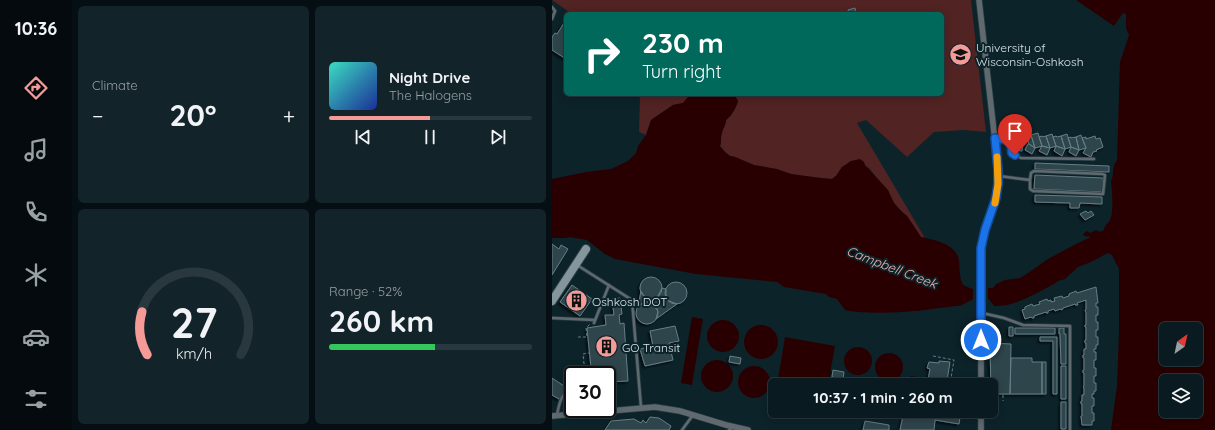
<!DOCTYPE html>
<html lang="en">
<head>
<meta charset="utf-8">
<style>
	:root { --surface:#091a20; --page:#122329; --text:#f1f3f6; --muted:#99a1a5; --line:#29383e; --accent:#f59b97 }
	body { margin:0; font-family:Quicksand,sans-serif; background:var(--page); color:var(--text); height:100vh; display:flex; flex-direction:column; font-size:15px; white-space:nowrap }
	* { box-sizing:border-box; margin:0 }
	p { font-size:13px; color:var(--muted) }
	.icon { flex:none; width:22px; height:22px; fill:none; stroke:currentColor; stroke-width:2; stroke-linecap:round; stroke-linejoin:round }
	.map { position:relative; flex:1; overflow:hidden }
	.drawer { display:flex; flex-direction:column; gap:6px; padding:6px; background:#050e12; width:480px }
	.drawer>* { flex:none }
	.guide { position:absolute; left:12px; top:12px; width:380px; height:84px; border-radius:6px; box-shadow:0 2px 10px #0003,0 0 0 1px var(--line); background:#00695c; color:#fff; overflow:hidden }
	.needle { width:26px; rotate:33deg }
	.tools { position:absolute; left:607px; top:322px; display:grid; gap:8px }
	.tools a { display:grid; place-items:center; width:44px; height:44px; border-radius:6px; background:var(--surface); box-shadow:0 2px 10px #0003,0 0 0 1px var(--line); font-size:20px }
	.speed { position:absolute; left:12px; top:366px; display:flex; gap:8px; font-size:20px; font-weight:700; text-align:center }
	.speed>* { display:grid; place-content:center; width:52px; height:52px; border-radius:50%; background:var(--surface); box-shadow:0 2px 10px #0003,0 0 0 1px var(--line); line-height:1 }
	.speed .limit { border:2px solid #111; border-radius:6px; background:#fff; color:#111 }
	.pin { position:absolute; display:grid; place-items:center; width:34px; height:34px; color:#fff; margin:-41px -17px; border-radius:50% 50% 50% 0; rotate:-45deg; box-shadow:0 0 4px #0007 }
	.pin .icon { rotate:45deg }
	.me { position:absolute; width:44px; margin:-22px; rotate:0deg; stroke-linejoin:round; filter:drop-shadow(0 0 3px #0008) }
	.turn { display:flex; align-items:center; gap:14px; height:84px; padding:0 12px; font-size:18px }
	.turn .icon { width:52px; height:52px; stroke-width:2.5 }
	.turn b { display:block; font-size:28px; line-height:34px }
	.big { font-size:30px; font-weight:700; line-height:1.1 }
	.drawer .widget { flex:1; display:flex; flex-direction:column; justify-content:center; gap:6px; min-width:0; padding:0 14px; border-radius:6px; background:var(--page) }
	.drawer .dial { align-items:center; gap:0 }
	.dial svg { height:104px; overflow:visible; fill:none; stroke:var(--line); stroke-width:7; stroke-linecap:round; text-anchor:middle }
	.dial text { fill:var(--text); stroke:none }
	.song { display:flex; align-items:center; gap:12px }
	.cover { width:48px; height:48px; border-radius:6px; background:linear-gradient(135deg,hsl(170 70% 55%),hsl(230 70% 35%)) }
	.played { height:4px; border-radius:2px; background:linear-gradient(90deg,var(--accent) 50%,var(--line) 50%) }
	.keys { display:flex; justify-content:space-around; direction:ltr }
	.heat { display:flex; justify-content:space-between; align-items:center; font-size:22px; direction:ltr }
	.charge { height:6px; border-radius:3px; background:linear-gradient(90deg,#34c759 52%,var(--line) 0) }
	.drawer .tiles { flex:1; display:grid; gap:6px; grid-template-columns:repeat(2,1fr) }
	.trip { position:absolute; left:216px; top:378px; width:230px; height:40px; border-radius:6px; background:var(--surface); box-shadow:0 2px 10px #0003,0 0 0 1px var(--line); font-weight:700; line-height:40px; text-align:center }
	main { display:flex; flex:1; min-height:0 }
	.tabs { display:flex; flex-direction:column; width:72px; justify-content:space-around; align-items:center; background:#040a0d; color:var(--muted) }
	.tabs .icon { width:28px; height:28px }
	.tabs .current { color:var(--accent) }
	.tabs b { font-size:18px; color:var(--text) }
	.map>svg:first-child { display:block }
	.green { fill:#512322 }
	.water { fill:#290001; fill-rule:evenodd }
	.pier { fill:#0c232a }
	.building { fill:#2d444c; stroke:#657e86; filter:url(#shadow) }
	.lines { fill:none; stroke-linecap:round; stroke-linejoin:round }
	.lane-casing { stroke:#293e45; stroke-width:4 }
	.street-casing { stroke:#293e45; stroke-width:7 }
	.secondary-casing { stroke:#293e45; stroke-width:10 }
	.path { stroke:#697c82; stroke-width:1; stroke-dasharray:3 2; stroke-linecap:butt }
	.lane { stroke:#606a6e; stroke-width:2.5 }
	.street { stroke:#606a6e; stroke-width:5.5 }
	.secondary { stroke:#84959b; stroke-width:8 }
	.route-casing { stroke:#114b97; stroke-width:10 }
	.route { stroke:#1a73e8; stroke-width:7 }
	.slow { stroke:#f59e0b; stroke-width:7 }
	.labels { text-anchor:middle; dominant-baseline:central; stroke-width:4; stroke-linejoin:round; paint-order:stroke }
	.poi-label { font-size:12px; fill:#d9e7eb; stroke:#0c232a; text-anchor:start }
	.water-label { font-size:13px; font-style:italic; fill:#f2b1ad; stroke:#0c232a }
</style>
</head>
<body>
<main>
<nav class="tabs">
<b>10:36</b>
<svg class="icon current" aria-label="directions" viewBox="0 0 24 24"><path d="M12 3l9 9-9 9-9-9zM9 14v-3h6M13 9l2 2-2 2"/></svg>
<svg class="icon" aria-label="music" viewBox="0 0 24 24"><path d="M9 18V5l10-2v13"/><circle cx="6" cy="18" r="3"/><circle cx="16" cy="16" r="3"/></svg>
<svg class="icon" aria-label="phone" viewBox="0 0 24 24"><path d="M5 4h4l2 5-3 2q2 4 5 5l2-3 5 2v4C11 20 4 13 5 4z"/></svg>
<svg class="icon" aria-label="climate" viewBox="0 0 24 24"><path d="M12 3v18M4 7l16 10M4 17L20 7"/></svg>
<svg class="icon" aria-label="car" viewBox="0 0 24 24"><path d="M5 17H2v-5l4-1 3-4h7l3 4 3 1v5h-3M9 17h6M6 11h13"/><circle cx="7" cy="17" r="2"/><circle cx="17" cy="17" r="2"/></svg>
<svg class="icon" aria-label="filters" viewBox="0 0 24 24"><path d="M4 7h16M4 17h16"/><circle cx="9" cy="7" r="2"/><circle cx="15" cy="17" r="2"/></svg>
</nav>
<section class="drawer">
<div class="tiles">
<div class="widget"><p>Climate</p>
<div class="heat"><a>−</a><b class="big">20°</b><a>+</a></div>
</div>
<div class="widget">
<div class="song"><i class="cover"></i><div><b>Night Drive</b><p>The Halogens</p></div></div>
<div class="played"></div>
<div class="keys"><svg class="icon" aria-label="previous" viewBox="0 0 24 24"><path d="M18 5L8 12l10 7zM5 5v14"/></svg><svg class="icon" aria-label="pause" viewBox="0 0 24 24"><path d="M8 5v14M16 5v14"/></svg><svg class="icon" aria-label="next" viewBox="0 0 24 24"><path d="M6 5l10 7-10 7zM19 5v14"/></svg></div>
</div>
<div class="widget dial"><svg viewBox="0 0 100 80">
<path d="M14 69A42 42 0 1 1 86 69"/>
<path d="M14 69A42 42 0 0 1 10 36" stroke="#f59b97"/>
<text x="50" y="56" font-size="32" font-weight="700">27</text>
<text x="50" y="72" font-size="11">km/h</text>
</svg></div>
<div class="widget"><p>Range · 52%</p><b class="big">260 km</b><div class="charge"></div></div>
</div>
</section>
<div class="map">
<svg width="663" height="430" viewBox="0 0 663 430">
	<defs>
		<filter id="shadow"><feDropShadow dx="-2" dy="2" stdDeviation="1" flood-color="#0009"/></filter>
	</defs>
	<rect width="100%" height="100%" fill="#0c232a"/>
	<path class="green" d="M0 0H419L434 132 411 130 382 132 355 157 314 120 305 123 373 238 369 237 355 216 345 207 328 182 317 168 299 161 290 167 284 176 280 179 258 177 239 174 214 167 202 165 183 157 178 156 173 152 168 146C170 141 168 138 170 133 171 128 174 125 174 120 180 115 184 108 186 101L182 94H390V14H20Z
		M88 94H145L142 97H136L131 103 121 105 99 120 94 135 87 132Z"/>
	<path class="water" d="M524 0H663V430H559L565 386 567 332V269L560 255 556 253 539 262 526 267 513 279 506 281 502 284C484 293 463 307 442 306L436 298 421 299 408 306C404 305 369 311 362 311 344 313 310 314 293 310L285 299 277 297 274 294 232 287 225 282 144 274 63 259 53 254 35 240 18 237 13 238H0V179L34 172 59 169 76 161 84 153 86 146 94 135 99 120 121 105 131 103 136 97H142L145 94H182L186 101C184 108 180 115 174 120 174 125 171 128 170 133 168 138 170 141 168 146L173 152 178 156 183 157 202 165 225 169 239 174 269 178 280 179 284 176 290 167 295 164 299 161 308 159 312 162 313 165 336 190 342 203 350 212 355 216 369 237C383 240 405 244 407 261 408 270 407 277 411 285L420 289 437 288H441L444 284 453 280 468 278 476 273 496 259 524 244 539 237 532 236 531 234 535 231 538 233 544 230 548 232 552 230C552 225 556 224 558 220 562 211 560 191 559 181 563 173 559 168 565 160L568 62 577 35 574 28V14L571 13 562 26ZM614 329H644V359H614ZM614 381H644V411H614Z
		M140 317 151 319 140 385 129 383Z
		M155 336a16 16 0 1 1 32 0a16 16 0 1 1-32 0Z
		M192 342a17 17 0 1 1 34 0a17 17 0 1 1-34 0Z
		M233 337 283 346 276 385H225Z
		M292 361a14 14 0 1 1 28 0a14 14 0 1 1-28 0Z
		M323 367a14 14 0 1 1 28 0a14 14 0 1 1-28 0Z
		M149 376a16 16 0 1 1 32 0a16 16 0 1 1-32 0Z
		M186 382a16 16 0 1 1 32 0a16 16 0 1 1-32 0Z
		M359 376 376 379 375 385H358Z"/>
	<path class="pier" d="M421 288H436V299H421Z"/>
	<path class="building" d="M303 8 304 14H297L296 10Z
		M12 23 14 24V59L0 50V37L3 33 5 34Z
		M486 133 490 146 483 148 479 135Z
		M466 134 472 135 470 151 462 150 464 138 466 139Z
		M500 134 504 146 498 148 494 136Z
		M515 134 519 147 513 149 509 136Z
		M479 135 483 148 477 144 475 137Z
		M529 135 534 148 527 150 524 137Z
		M490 136V137L494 136 498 148 490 146 487 137Z
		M504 136 505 137 509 136 513 149 504 146 501 137Z
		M543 136 544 139 548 138 551 147 544 150 545 151 541 152 539 157 531 153 534 148 530 138 534 137V139Z
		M519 137V138L524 137 527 150 519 147 516 138Z
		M476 144H477L483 148 480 154 473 150Z
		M490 146 498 148 495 155 487 151Z
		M504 146 513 149 510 156 502 151Z
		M519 147 527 150 524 156 517 152Z
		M483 163 557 166V172L483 169Z
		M483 175 551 178V192L482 189Z
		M483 195 550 197V204L528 203 527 208H518V203L483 202Z
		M534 211 536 213 539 211 542 215 533 220 528 214Z
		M0 244 7 249 9 245 16 249 0 275Z
		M88 288a11 11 0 1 1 22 0a11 11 0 1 1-22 0Z
		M113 293a11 11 0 1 1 22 0a11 11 0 1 1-22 0Z
		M20 285 40 299 28 316 8 302Z
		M544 287 546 303H544V307H546V315H544V322H546V330H544V337H546V345H544V349H542V352H544V360H542V368H544V376H542V383H544V391H542V394H540V398H542V406H540V413H542V421H540V425H530L529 416H530V404H529V401H530V395H532V388L531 387 532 386V373H531V370H532V358H531V355H532V349H534V343H533V340H534V327H533V325H534V312L533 311 534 309V300L525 303 526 305H523V304L511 308 510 310 508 309 503 311 502 309 496 311V313H494V312L482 316V318H480L479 317 473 319 470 310 473 309V307L480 304 481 306 488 304 487 302 495 299 496 301 499 300V302L503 301 502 298 510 296 511 298 517 296V294L524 291 525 293Z
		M110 288 114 289V295L117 301 125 304 104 319 106 311 100 304 91 303 86 307 89 291 92 296 100 299 106 296Z
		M68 298 70 314 67 315 68 324 72 323 76 381 55 382V375H54L53 366 39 368 35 328 54 325 53 315H62L60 299Z
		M84 313a11 11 0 1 1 22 0a11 11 0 1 1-22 0Z
		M123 326 127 341 117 343 121 360 93 366 88 349 101 346 98 331Z
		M457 327H461V336H457Z
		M463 328H503V334H463Z
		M507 328H512V334H514V364H509L508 334H507Z
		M488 337H505V394H501V341H488Z
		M438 343 459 344 458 394H439Z
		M178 356 189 358 188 364 177 362Z
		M459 358H480V362H490V394H458Z
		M387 361 398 362 395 381H392L391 385H375L378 369 375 368 377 362 387 363Z
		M490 362H494V394H490Z
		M509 366H514V399H509Z
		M281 370 292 372 291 379 280 377Z
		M0 378 15 388 7 399 0 395Z
		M509 402H514V429H509Z
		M352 411H409L407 424 383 420 382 430H348Z
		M98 417 107 418 119 426 117 430H53L59 421 82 419 89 423 91 420 94 423Z
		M313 421 337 425V430H311Z"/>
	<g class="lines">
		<defs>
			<path id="lane" d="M0 7 3 11 0 19
				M443 138 455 140 459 146V153L469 158 542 159
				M447 176 478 180 479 173 482 171 551 174 553 175 551 194 481 191 478 189V180
				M25 265 80 300 89 407
				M430 313 452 318 471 325 518 326V430
				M0 318 43 320
				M42 323 57 285
				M5 415C7 405 9 391 21 388
				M130 430 141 415
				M177 430 181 427"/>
			<path id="street" d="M427 0 447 176C446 202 433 224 429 249V385
				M0 416 103 407 128 411 174 425 196 430
				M429 430V411"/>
			<path id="secondary" d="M0 301 34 249"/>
		</defs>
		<use href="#lane" class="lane-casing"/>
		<use href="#street" class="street-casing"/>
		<use href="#secondary" class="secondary-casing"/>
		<path class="path" d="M26 337H35L34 328 38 324
			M381 356 402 360 398 384
			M33 374 31 354 37 353
			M451 395V401"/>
		<use href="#lane" class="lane"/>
		<use href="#street" class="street"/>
		<use href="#secondary" class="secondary"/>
	</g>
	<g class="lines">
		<defs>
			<path id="route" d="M429 340V248L433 230 444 198 446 184V169L443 138 455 140 459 146 460 153 463 155"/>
		</defs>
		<use href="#route" class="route-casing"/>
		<use href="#route" class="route"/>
		<path class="slow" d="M443 203 446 184 445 157"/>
	</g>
	<defs>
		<symbol id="university-disc" viewBox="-11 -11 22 22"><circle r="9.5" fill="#f59b97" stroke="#0c232a"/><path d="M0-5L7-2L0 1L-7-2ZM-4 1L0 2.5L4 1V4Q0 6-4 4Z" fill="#111"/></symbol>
		<symbol id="building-disc" viewBox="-11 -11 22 22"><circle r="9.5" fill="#f59b97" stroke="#0c232a"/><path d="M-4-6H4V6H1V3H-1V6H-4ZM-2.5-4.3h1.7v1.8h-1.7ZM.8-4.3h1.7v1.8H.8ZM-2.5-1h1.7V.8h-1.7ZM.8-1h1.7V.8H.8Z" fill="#111"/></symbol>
	</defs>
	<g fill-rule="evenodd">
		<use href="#university-disc" x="396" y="42" width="25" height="25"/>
		<use href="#building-disc" x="12" y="288" width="25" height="25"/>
		<use href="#building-disc" x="42" y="334" width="25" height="25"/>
	</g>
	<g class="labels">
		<g class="poi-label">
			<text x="424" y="47">University of<tspan x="424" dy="14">Wisconsin-Oshkosh</tspan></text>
			<text x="40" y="301">Oshkosh DOT</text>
			<text x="70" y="347">GO Transit</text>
		</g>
		<g class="water-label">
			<text transform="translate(340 267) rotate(21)">Campbell Creek</text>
		</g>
	</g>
</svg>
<div class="tools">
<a><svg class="needle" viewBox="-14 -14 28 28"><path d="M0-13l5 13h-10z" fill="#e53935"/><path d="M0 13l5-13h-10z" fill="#99a1a5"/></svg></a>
<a><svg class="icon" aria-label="layers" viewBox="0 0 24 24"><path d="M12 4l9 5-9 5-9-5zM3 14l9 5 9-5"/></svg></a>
</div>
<div class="speed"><div class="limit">30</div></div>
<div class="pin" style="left:463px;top:155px;background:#d93025"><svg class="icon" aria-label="arrive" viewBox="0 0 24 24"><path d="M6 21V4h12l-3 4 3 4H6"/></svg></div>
<svg class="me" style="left:429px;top:340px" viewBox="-20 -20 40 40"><circle r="17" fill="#1a73e8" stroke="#fff" stroke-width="3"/><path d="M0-11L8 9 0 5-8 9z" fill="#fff"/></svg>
<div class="trip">10:37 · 1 min · 260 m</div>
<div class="guide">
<div class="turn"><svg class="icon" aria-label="right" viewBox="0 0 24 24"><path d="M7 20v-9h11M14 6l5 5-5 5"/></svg><div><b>230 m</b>Turn right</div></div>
</div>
</div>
</main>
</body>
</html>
